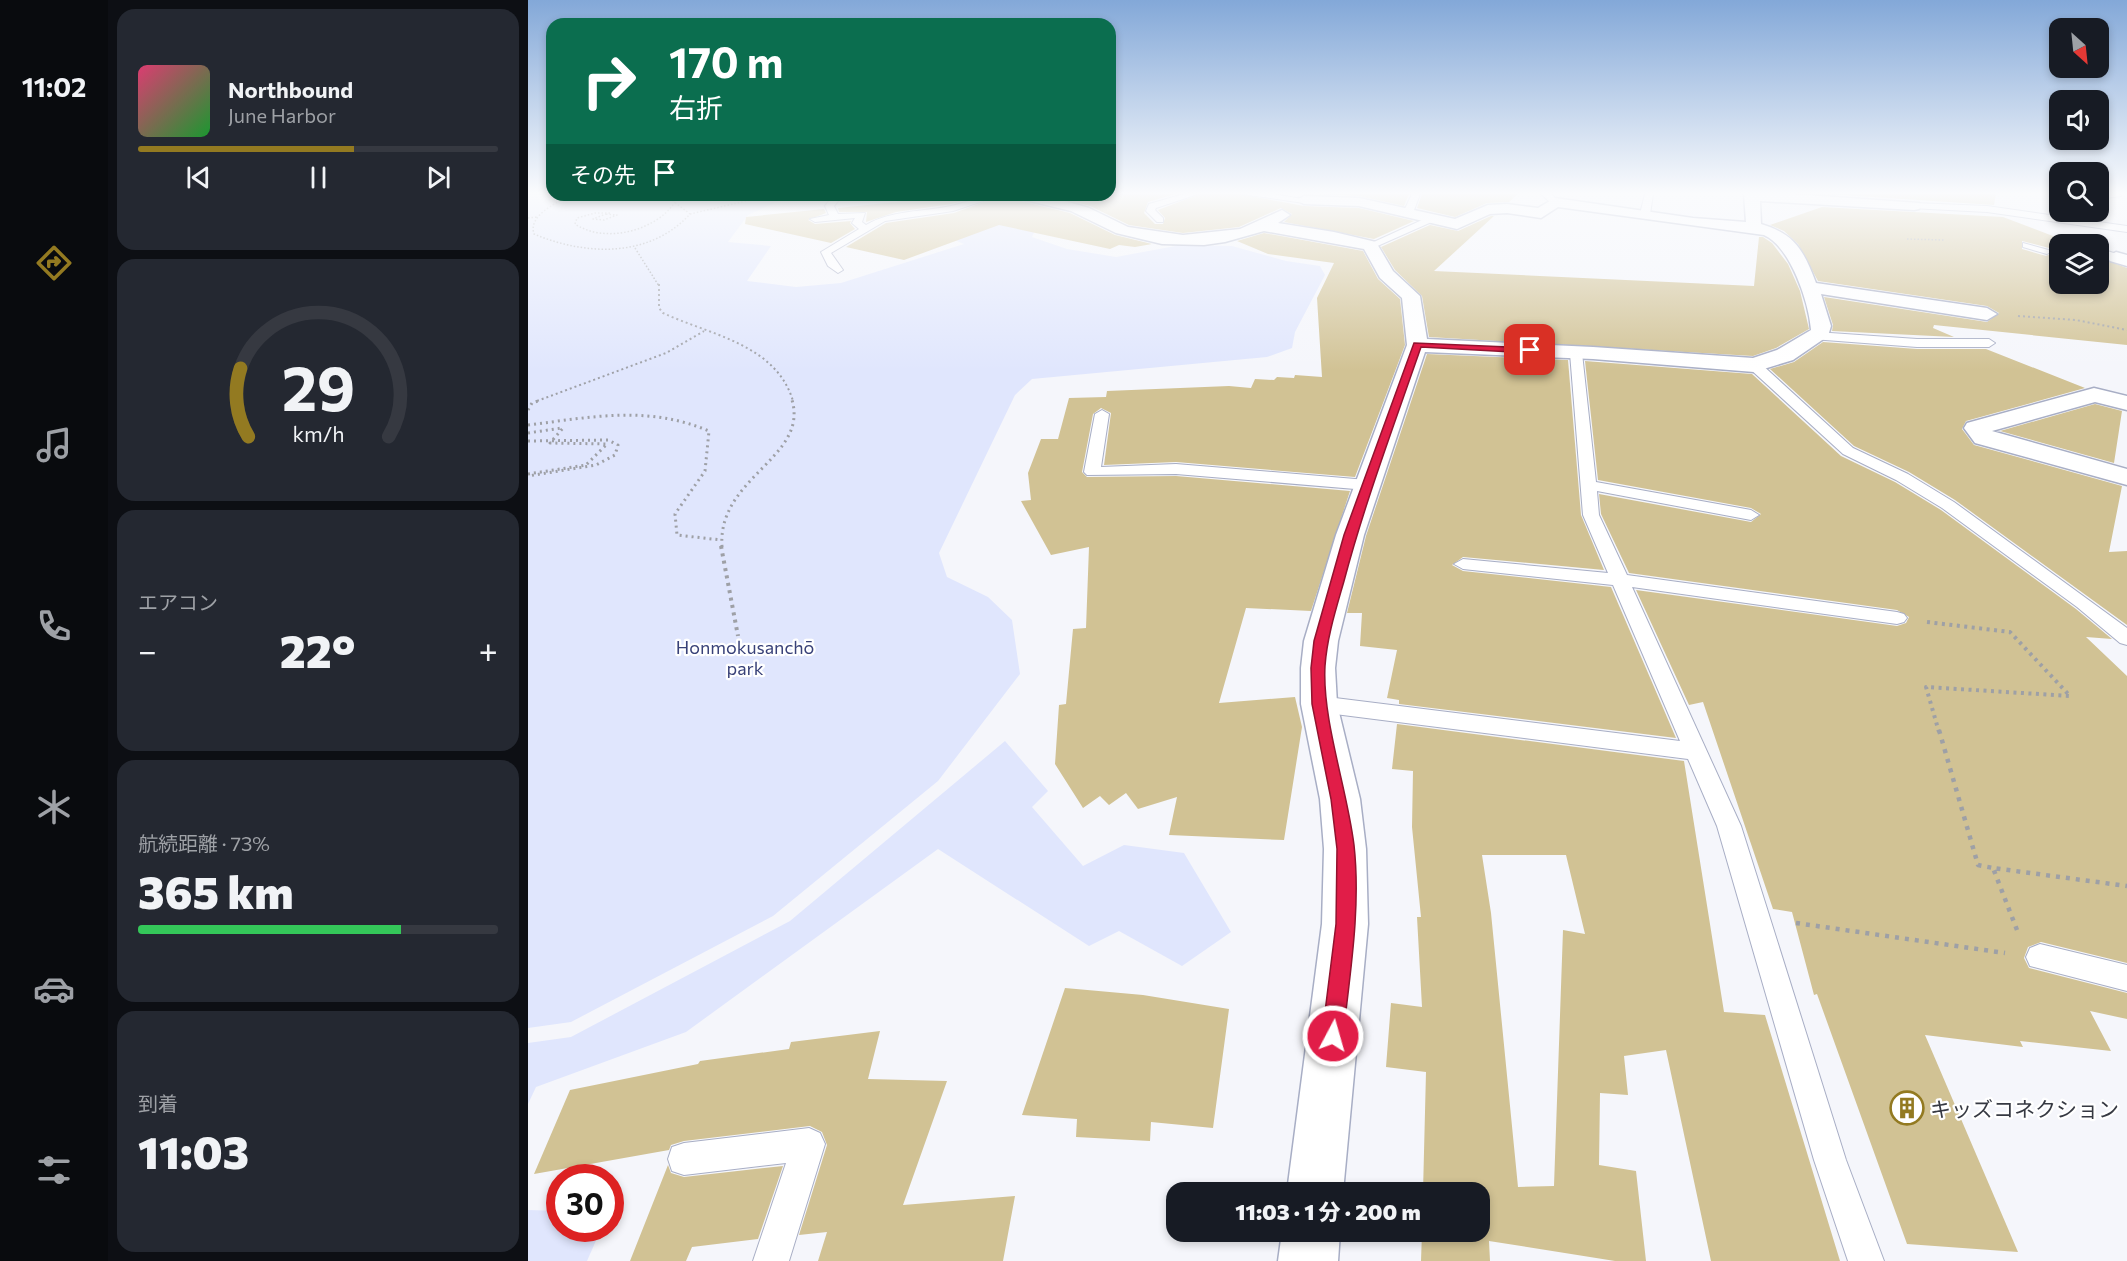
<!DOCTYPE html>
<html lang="ja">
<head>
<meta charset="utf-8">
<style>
	:root { --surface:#171b24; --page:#242831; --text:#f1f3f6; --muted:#9ea1a6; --line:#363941; --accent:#937a21 }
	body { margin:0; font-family:Commissioner,"Noto Sans JP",sans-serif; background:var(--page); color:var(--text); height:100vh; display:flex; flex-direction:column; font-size:22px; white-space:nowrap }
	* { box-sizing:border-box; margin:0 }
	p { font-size:20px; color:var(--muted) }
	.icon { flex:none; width:33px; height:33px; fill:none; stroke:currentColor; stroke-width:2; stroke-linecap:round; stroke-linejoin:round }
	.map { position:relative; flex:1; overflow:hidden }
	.panel { display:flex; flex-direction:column; gap:9px; padding:9px; background:#0d0f14; width:420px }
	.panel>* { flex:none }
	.top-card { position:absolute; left:18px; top:18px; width:570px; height:183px; border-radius:18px; box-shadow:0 3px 9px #0003; background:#0b6e4f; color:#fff; overflow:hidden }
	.needle { width:39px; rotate:153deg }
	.buttons { position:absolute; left:1521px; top:18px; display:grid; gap:12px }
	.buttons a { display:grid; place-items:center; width:60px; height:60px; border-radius:12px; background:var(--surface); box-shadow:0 3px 9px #0003; font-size:30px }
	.speed { position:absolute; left:18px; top:1164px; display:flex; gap:12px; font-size:30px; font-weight:700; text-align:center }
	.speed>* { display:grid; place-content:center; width:78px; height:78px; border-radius:50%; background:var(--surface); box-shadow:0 3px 9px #0003; line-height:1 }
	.speed .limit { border:9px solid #d22; background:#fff; color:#111 }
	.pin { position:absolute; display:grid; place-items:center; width:51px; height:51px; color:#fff; margin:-26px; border-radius:12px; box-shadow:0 3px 9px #0006 }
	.me { position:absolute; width:66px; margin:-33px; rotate:6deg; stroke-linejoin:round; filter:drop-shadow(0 0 4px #0008) }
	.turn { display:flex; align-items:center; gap:21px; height:126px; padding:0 24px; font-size:27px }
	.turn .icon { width:78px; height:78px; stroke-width:2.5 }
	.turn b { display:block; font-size:42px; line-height:51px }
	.then { display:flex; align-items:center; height:57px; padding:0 24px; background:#0003; gap:12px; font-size:22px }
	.big { font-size:45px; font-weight:800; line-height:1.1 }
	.panel .tile { flex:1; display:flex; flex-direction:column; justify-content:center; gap:9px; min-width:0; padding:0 21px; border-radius:18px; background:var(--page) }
	.panel .dial { align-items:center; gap:0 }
	.dial svg { height:156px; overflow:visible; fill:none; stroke:var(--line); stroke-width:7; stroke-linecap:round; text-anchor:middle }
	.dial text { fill:var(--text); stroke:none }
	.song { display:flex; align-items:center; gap:18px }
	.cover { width:72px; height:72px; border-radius:9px; background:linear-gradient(135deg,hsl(340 70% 55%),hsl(130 70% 35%)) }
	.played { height:6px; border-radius:3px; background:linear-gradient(90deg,var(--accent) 60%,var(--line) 60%) }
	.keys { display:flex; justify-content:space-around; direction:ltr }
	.heat { display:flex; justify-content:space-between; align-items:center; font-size:33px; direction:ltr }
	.charge { height:9px; border-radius:4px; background:linear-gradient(90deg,#34c759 73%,var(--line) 0) }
	.trip { position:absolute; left:638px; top:1182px; width:324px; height:60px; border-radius:18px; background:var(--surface); box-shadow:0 3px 9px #0003; font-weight:800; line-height:60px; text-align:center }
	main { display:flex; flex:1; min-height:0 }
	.tabs { display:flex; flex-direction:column; width:108px; justify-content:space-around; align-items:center; background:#090b0e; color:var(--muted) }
	.tabs .icon { width:42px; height:42px }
	.tabs .active { color:var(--accent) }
	.tabs b { font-size:27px; color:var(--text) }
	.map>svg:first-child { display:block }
	.green { fill:#e0e6fd }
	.building { fill:#d1c294; fill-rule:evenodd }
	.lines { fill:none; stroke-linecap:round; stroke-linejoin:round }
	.service-casing { stroke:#a8aec5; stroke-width:2 }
	.minor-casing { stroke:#a8aec5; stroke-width:3 }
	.path-far4 { stroke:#9ea0a6; stroke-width:1.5; stroke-dasharray:1.5 2; stroke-linecap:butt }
	.path-far3 { stroke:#9ea0a6; stroke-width:2; stroke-dasharray:2 3; stroke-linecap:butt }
	.path-far2 { stroke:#9ea0a6; stroke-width:3; stroke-dasharray:2 4; stroke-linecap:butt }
	.path-far1 { stroke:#9ea0a6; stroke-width:4; stroke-dasharray:3 4.5; stroke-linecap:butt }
	.path { stroke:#9ea0a6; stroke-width:4.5; stroke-dasharray:4 6; stroke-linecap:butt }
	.service { fill:#fff; fill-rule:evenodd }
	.minor { fill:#fff; fill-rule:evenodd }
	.path-bridge { stroke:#9ea0a6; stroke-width:3; stroke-dasharray:2 4; stroke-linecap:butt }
	.route { fill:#e11d48; stroke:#92132f; stroke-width:1.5 }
	.labels { text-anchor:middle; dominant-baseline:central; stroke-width:4.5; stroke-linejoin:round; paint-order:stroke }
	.park-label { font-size:18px; fill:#384178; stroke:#fff }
	.near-poi-label { font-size:21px; fill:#363942; stroke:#fff; text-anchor:start }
</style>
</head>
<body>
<main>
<nav class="tabs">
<b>11:02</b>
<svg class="icon active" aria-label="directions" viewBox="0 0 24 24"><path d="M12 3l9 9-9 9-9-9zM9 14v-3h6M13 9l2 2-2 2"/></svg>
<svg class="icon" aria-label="music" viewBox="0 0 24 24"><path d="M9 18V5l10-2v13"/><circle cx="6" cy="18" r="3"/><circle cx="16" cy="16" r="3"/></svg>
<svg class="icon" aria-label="phone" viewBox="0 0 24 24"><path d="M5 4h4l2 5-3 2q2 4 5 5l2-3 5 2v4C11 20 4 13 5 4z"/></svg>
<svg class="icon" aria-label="climate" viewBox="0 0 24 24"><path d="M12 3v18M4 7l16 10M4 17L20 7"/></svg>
<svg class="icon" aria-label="car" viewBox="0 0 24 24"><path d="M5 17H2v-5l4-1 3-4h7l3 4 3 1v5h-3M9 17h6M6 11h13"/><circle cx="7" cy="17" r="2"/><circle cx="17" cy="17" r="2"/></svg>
<svg class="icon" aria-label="filters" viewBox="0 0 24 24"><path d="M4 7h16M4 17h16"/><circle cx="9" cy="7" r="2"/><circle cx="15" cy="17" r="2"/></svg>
</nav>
<section class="panel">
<div class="tile">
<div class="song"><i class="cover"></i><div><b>Northbound</b><p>June Harbor</p></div></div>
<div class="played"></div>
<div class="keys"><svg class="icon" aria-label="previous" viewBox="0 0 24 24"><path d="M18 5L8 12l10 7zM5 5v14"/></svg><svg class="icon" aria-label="pause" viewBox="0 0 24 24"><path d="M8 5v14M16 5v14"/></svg><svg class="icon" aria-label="next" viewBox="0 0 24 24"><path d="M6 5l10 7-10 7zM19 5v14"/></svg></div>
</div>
<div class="tile dial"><svg viewBox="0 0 100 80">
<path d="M14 69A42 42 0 1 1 86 69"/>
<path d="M14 69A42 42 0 0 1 10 34" stroke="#937a21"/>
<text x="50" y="56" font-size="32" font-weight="700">29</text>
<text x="50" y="72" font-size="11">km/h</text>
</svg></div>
<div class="tile"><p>エアコン</p>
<div class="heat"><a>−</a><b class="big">22°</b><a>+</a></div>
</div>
<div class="tile"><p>航続距離 · 73%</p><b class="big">365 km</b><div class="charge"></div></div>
<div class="tile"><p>到着</p><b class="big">11:03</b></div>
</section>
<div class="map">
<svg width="1599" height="1261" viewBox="0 0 1599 1261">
	<rect width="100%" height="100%" fill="#f5f6fb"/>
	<path class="green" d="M0 194 264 195 220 215 200 242 243 246 219 281 268 287 313 283 436 244 420 237 431 229 513 217 504 237 539 249 588 257 653 245 704 246 758 261 792 266 797 275 767 332 764 348 739 357 504 379 487 395 411 553 419 577 460 597 484 620 492 674 410 781 245 916 43 1022 0 1028Z
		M477 741 520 791 504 807 555 866 596 845 656 853 703 932 654 966 591 931 561 946 410 849 158 1032 8 1087 0 1104V1043L43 1037 262 921Z
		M0 1210 31 1211 32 1228 73 1229 59 1261H0Z"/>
	<path class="building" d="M647 194 620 202 616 213 627 224H635L637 218 630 210 672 194H712L776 206 831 208 886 221 846 239 756 222 764 214 753 208 711 227 655 233 601 225 562 206 522 195Z
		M788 194H881L876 206 831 196Z
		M894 194H990L981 202 959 203 927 217 889 208Z
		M1299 194H1468L1466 205Z
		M406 195H455L423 204 368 212 338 222 339 212H311L310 208 406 198Z
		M475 195H485L488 200 542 213 587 235 624 244 607 247 591 245 582 249 471 225 376 260 318 247 358 223 426 213Z
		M1294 207 1475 217 1546 244H1532V284H1570V257L1599 268V345L1406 325 1405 328 1426 337 1304 331 1305 325 1296 297 1459 322 1471 313 1459 306 1290 281 1270 244 1256 231 1242 225ZM1494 241 1525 249 1526 252 1518 256 1494 249Z
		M296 209 298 213 280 220 287 224 323 221 322 223 327 229 303 243 217 224 218 217Z
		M963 216H966L906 271 1226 286 1231 237H1235L1244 243 1260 264 1272 291 1281 329 1248 348 1225 356 901 337 894 296 867 270 853 247 902 225 930 231Z
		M736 233 835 251 850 279 872 299 877 345 827 477 648 462 576 465 583 413 573 408 565 414 554 472 559 477 648 476 822 491 783 611 718 608 691 703 767 697 774 727 756 840 641 835 649 797 610 809 598 793 581 805 572 796 555 808 527 764 531 705 538 704 545 629 558 628 561 547 523 555 493 501 503 500 500 473 513 439H530L541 398 578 397 579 391 701 386 723 388 727 379 746 380 749 377 766 378 767 375 794 377 789 298 806 263 740 254 709 241Z
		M1295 342 1389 349H1458L1557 388 1438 421 1434 429 1446 445 1594 486 1581 552 1599 551V625L1427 500 1381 472 1326 446 1242 369 1266 362Z
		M899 354 1040 360 1053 515 1076 570 935 557 924 565 935 571 1083 587 1148 738 871 704V700L859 698 869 650 832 646 834 613H819L838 536Z
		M1057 361 1224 374 1313 456 1367 482 1413 510 1548 609 1584 639 1558 637 1599 676V963L1513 942 1500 947 1496 958 1501 968 1599 993V1019L1562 1011 1583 1051 1492 1041 1495 1047 1397 1035 1490 1252 1379 1244 1289 994 1286 995 1264 912 1245 909 1175 702 1161 705 1108 590 1369 626 1378 623 1381 617 1369 610 1101 573 1073 514 1071 494 1223 522 1233 514 1223 508 1070 480Z
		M1567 404 1594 411 1586 463 1472 431Z
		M869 724 1156 761 1196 1012 1237 1015 1312 1261H1183L1138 1050 1096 1056 1100 1095 1072 1093 1071 1165 1108 1171 1118 1261H1087L961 1241 962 1261H893L894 1232H951V1192H895L898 1072 858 1067 863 1003 894 1007 889 917H893L884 827 885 771 864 769ZM954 855H1038L1057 934 1035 930 1026 1186 990 1187 963 913Z
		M537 988 615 995 701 1009 685 1128 623 1122 622 1141 548 1137 549 1119 494 1115Z
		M352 1031 340 1079 419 1081 375 1205 487 1196 475 1261H290L299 1232 271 1235 299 1145 294 1132 282 1126 156 1141 143 1145 141 1150 6 1174 42 1090 170 1064 172 1061 261 1049 263 1042Z
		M140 1165 143 1173 156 1177 255 1166 230 1239 164 1247 158 1261H102Z"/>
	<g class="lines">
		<defs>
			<path id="service" d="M656 194H670L628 208 627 210 635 218V222H629L618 211 621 204Z
				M714 194H745L780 200 776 203Z
				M884 194H892L885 213 880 216 875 213Z
				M1013 194H1023L1031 202 1024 204Z
				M1117 194H1125L1122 214 1117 217 1112 214Z
				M1570 194H1592L1593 196 1570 199Z
				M306 195H315L306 206 310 214 337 213 334 222 338 225C363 210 395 212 423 206 441 202 455 195 473 195L425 211 357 221 303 253 315 270 310 273 300 266 293 252 331 229 324 223 327 218 287 222 282 219 301 215 297 206Z
				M1386 203 1459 206 1599 226V232L1459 212 1383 208 1382 206Z
				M905 215 910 218 908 220 845 248 837 246Z
				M1495 243 1524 251 1519 254 1495 247Z
				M1570 248 1592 255 1593 257 1588 260 1570 254Z
				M1288 332 1389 339H1461L1467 343 1461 347H1389L1284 339V333Z
				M1048 349 1054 353 1068 482 1223 510 1231 515 1223 520 1069 491 1071 515 1099 575 1369 612 1376 614 1379 618 1376 622 1369 624 1104 587 1213 826 1318 1160 1356 1261H1320L1286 1160 1189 826 1160 759 791 712 783 709 780 704 783 699 791 696 1152 741 1085 585 935 569 926 564 935 559 1080 573 1055 515 1042 353Z
				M1226 361 1231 362 1325 448 1380 474 1426 502 1599 628V645L1592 643 1549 607 1414 508 1368 480 1315 454 1221 368V362Z
				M574 410 581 414 573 467 648 464 839 480 847 485 839 490 648 474 559 475 556 472 567 414Z
				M1512 944 1599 965V991L1502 966 1498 957 1502 948Z
				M281 1128 292 1133 297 1144 261 1261H225L258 1163 156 1175 144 1171 140 1159 144 1147 156 1143Z"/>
			<path id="minor" d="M1216 194H1265L1391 203 1393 206 1391 209 1386 210 1232 201 1233 224C1267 234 1276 251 1288 283L1459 308 1469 314 1459 320 1293 294 1303 326 1300 336 1265 360 1226 372 1065 359 897 352 836 535 810 641 807 668 809 704 832 799 838 849 840 924 815 1192H759L794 924 796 849 792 799 773 704V668L776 641 808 535 879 345 874 298 852 278 836 249 736 231 697 242 676 245 634 244 588 233 543 211 489 198 487 195H512L533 200 561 208 600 227 655 235 712 229 754 210 762 215 750 223 806 232 848 242 865 271 892 296 899 339 1065 347 1225 358 1249 350 1283 330C1281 302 1262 246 1236 235L1030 207 1013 218 979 213 962 214 929 229 831 206 776 204 769 200 776 196 831 198 927 219 960 205 979 204 1010 208 1027 198 1165 218 1218 222Z
				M1588 252 1599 255V266L1582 261 1579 257Z
				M1566 388 1599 396V410L1567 402 1464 431 1599 469V485L1447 443 1436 428 1439 423Z
				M754 1232H812L810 1261H750Z"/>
		</defs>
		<use href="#service" class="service-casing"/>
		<use href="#minor" class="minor-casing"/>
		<path class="path-far4" d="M41 195C28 204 0 215 6 234 58 256 122 258 162 214L145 201 125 195
			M82 213H67L49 218 47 224C77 244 128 231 147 202
			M78 214 89 215 76 220 65 219Z
			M162 214 244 195
			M0 218 9 217
			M1379 239 1416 240
			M107 248 131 286"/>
		<path class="path-far3" d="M131 284V308L135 313C182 335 248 344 265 401
			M1490 316 1548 320 1599 330
			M9 401 138 353 176 331"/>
		<path class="path-far2" d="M0 410 4 403 13 400
			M0 425C65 417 119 405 181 431L177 471 147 514 149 535 193 540
			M0 433 34 428
			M0 474 58 465 79 444 22 443 35 428
			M194 547C189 477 281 458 264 400"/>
		<path class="path-far1" d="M193 546 210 636
			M1399 622 1482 632 1542 696 1398 687 1411 732"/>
		<path class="path" d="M1411 730 1450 865 1465 868
			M1268 923 1477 953
			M1489 930 1465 868 1599 886"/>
		<use href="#service" class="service"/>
		<use href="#minor" class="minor"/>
		<path class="path-bridge" d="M0 441 80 440 90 445 87 455 68 465 0 476"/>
	</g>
	<linearGradient id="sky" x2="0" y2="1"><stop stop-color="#83a8d8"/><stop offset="0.52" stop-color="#fafbfd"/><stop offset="1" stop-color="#fafbfd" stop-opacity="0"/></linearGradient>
	<rect width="1599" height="371" fill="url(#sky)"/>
	<path class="route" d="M886 343 1002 348 1007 350 1002 353 893 347C866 425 837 502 816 581 808 609 799 637 797 666 794 720 819 788 826 845 833 908 822 973 815 1036L812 1043 805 1046 797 1043 794 1036 808 924 809 849 803 799 784 704 783 668 786 641 816 535Z"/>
	<defs>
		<symbol id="building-ring" viewBox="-11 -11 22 22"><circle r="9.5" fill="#fff" stroke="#937a21" stroke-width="1.5"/><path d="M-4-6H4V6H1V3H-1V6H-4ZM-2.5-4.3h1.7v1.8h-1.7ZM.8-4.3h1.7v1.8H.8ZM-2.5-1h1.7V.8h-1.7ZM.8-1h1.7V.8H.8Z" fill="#937a21"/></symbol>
	</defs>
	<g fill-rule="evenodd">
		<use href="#building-ring" x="1360" y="1089" width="38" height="38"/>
	</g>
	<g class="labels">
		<g class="park-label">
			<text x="217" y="647">Honmokusanchō<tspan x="217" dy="21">park</tspan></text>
		</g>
		<g class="near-poi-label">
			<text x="1402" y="1108">キッズコネクション</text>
		</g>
	</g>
</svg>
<div class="buttons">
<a><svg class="needle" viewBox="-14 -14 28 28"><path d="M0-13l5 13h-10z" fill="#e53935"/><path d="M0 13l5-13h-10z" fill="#9ea1a6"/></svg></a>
<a><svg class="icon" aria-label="sound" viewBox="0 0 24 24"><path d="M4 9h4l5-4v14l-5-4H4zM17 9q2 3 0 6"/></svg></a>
<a><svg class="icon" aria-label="search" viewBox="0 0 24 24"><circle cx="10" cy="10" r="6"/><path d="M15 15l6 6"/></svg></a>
<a><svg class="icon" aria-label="layers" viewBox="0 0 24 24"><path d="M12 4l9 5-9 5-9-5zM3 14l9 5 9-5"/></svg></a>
</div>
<div class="speed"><div class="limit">30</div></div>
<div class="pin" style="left:1002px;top:350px;background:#d93025"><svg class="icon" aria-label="arrive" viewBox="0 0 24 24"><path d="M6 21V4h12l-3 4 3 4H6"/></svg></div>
<svg class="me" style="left:805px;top:1036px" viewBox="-20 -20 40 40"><circle r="17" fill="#e11d48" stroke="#fff" stroke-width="3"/><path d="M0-11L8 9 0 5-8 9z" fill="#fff"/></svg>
<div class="trip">11:03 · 1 分 · 200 m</div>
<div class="top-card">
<div class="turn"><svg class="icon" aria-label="right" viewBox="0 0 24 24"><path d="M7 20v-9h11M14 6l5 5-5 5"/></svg><div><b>170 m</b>右折</div></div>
<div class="then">その先<svg class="icon" aria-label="arrive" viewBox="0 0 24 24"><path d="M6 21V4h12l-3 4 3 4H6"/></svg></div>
</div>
</div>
</main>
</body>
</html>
